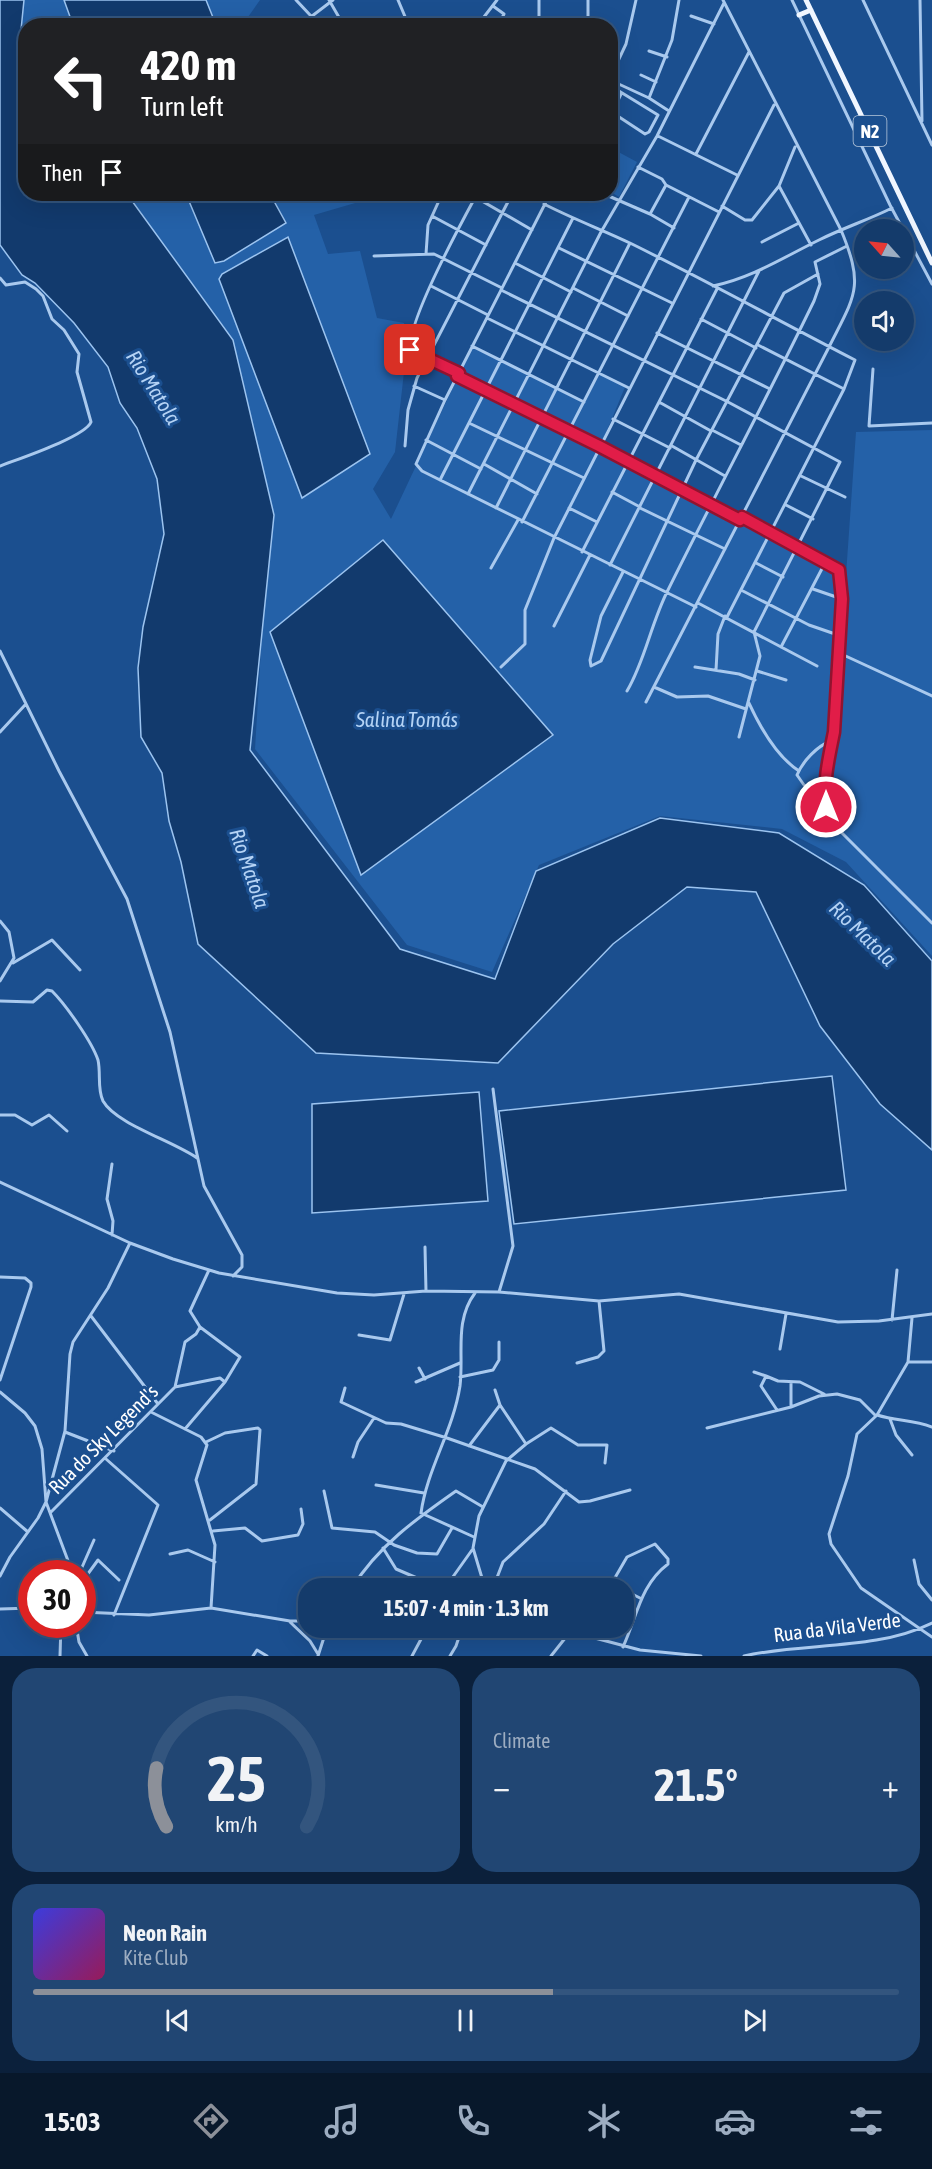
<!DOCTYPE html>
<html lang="en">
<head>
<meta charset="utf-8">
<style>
	:root { --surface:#143b6b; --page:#214673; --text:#f1f3f6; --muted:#9dadc1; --line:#33557e; --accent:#8c9099 }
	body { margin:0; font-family:"Asap Condensed",sans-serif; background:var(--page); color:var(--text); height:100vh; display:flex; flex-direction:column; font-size:22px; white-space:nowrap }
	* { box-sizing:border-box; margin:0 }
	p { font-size:20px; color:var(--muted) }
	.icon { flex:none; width:33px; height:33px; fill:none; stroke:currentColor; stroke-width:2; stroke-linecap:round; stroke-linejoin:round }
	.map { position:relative; height:1656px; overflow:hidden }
	.panel { display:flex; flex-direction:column; gap:12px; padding:12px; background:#0b203b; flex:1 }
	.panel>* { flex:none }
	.hud { position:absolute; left:18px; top:18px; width:600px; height:183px; border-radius:24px; box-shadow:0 6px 24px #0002,0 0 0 2px var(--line); background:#202124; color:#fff; overflow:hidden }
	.needle { width:39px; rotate:297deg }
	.tools { position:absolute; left:854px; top:219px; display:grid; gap:12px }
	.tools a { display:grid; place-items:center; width:60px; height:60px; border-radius:50%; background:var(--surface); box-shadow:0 6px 24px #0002,0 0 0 2px var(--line); font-size:30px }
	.speed { position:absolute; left:18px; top:1560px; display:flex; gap:12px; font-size:30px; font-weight:700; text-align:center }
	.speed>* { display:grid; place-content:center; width:78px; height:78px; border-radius:50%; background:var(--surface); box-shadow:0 6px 24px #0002,0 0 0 2px var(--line); line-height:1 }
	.speed .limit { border:9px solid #d22; background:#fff; color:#111 }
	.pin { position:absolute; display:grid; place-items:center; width:51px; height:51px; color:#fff; margin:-26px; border-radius:12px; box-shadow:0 3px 9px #0006 }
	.me { position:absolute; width:66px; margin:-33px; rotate:0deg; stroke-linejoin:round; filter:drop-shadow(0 0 4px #0008) }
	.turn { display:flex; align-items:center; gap:21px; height:126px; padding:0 24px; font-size:27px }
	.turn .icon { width:78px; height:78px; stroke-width:2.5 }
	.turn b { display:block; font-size:42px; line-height:51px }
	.then { display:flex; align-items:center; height:57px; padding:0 24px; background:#0003; gap:12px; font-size:22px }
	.big { font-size:45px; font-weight:700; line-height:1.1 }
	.panel .card { flex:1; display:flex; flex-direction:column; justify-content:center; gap:9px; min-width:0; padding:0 21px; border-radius:24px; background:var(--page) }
	.panel .dial { align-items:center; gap:0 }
	.dial svg { height:156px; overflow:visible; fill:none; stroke:var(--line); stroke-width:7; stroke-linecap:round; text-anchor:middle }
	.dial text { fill:var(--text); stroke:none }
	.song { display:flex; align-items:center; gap:18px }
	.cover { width:72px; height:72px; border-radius:9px; background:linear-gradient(135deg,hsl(240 70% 55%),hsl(330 70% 35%)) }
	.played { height:6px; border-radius:3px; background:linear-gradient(90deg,var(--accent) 60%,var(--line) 60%) }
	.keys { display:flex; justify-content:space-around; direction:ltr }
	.heat { display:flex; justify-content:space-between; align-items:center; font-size:33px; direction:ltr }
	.panel .tiles { flex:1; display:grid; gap:12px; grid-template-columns:1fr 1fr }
	.card:last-child { grid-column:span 2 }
	.trip { position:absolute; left:298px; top:1578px; width:336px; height:60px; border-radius:24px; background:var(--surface); box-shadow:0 6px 24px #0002,0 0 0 2px var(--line); font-weight:700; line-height:60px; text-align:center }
	.menu { display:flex; height:96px; justify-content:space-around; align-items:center; background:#08182b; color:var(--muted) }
	.menu .icon { width:42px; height:42px }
	.menu .active { color:var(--accent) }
	.menu b { font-size:27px; color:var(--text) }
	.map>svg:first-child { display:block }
	.green { fill:#2461a8 }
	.water { fill:#123a6d; stroke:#9cc4f0; stroke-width:1.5 }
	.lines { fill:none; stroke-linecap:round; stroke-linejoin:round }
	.minor { stroke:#a9c9ee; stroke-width:3 }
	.primary { stroke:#f0f6ff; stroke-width:5 }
	.route-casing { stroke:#92132f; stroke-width:15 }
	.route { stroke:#e11d48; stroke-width:10 }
	.labels { text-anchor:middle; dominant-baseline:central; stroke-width:6; stroke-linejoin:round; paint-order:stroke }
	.shield { fill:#1b4f8f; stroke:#bbcadd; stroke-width:1.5 }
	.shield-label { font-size:18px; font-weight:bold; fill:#fff }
	.street-label { font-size:20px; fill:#fff; stroke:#1b4f8f }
	.water-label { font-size:21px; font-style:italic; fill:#b5d3f5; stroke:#1b4f8f }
</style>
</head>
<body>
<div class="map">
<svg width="932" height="1656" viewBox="0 0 932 1656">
	<rect width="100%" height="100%" fill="#1b4f8f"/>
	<path class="green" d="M24 0H260L248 17 250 25 26 26 25 85 19 50Z
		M611 148 637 162 619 197 611 192Z
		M127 194H386L314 215 328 254 360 251 377 318 404 323V372L395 452 373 489 391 519 472 347 585 401 600 374 625 387 599 450 846 575 856 432 932 430V956L846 862 782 829 660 816 539 865 492 972 407 945 255 749 262 632 274 515 233 340Z"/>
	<path class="water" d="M0 0H24L19 50 26 85V194H127L233 340 274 515 250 750 400 949 495 979 536 871 660 818 779 833 864 885 932 961V1150L880 1104 820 1026 756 892 687 887 613 944 498 1063 316 1053 198 944 181 862 169 821 162 773 141 737 138 668 143 627 164 534 157 479 137 428 120 403 108 367 74 323 35 283 22 275 0 245Z
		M64 0H206L216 25H73Z
		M186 194H270L286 223 224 261 215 263Z
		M288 237 370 454 302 498 219 279 222 274Z
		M383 540 553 735 361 875 270 632Z
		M832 1076 846 1190 514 1224 499 1111Z
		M479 1092 488 1201 312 1213V1104Z"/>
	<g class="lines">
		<path class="minor" d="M296 0 311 16
			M329 0 344 26
			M398 0 409 26
			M539 0V26
			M588 0V26
			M792 0 890 205 932 284
			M863 0 932 145
			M920 0 922 121
			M493 6 504 14 498 26
			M691 16 714 24
			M299 26 333 0
			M477 26 497 0
			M649 51 667 57
			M641 75 656 82
			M610 78 626 44 636 0
			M610 80 649 98
			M610 96 617 83
			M610 111 645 134 649 132 658 115 614 88
			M669 111 649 98 672 40 679 0
			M612 113 621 94
			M658 136 737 175
			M696 154 749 52
			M638 167 662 179 666 185 719 212
			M666 185 650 214 674 228
			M779 186 811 245
			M550 194 445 400 416 464 422 471 696 607
			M604 194 650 214
			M475 197 532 230
			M544 204C573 219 603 230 632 244 707 281 781 322 855 360L844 389 727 617
			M722 206 745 220H752L779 186 795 147
			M432 216 486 245
			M762 242 799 223
			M559 248 672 303
			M426 254 428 225 442 194
			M374 256 434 254 502 288
			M515 263 571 292
			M0 278 6 285 25 282 36 289 43 296 52 319 64 330 79 354 77 372 91 422C85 437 18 459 0 466
			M431 286 488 315
			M713 286C752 278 784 257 819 240 843 228 868 220 892 208
			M573 288 628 316
			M501 290 728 402 840 462 754 632 760 656 739 737
			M487 318 629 388
			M701 319 756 348
			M657 333 770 389
			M758 345 844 389
			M472 346 584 402
			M873 369 869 426 932 423
			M459 373 412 351C401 332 464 218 477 194
			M457 376 599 446 740 520
			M414 386 445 400
			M659 402 711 431
			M613 419 670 448
			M469 423 584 478
			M712 430 741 445
			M426 440 481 469
			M405 446 408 410 417 378 512 194
			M672 446 725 476
			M484 464 537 494
			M801 476 845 497
			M440 480 573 218
			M612 492 640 507
			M468 494 601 232 657 136 724 3
			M786 505 813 519
			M496 508 630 243
			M569 508 597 522
			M640 508 725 549
			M742 517 826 561 841 573 842 599 834 732C829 759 815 799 833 824L932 923
			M522 522 689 197
			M582 552 717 289
			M756 563 783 577
			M610 565 759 271
			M491 568 518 520
			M623 572 601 616 590 660 591 666 601 661 696 460 784 293 818 274
			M813 589 842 599
			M741 590 809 625 838 635
			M698 603 817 666
			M554 626 590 555
			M781 647 826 561
			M0 651 59 771 127 899 170 1032 204 1186 242 1255V1267L233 1276
			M837 652 932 696
			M501 667 525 644V610L554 538 774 105
			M695 667 739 674 755 680
			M716 670 718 634 725 616
			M757 671 786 680
			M654 687 677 697 708 696 746 709
			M627 691C645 661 651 623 668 590 716 493 767 398 814 301L820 284 815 262 847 246
			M646 702 828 349C855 295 865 288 841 230L723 0
			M749 703C760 727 776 756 799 771
			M0 732 25 705
			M824 794 804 785 797 775C803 761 817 746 831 741
			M0 921 9 932 14 958 0 981
			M13 963 52 940 80 970
			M0 1001 33 1002 47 990 52 991C66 1005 92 1042 98 1060 101 1073 97 1089 103 1101 116 1124 173 1141 197 1158
			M493 1089 513 1246 499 1292
			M0 1115H15L32 1125 49 1115 67 1131
			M112 1164 107 1199 113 1221 112 1235
			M0 1182 130 1243 173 1259 219 1273 337 1293 374 1295 426 1291 499 1292 599 1301 679 1294 838 1322 879 1321 932 1314
			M425 1247 426 1291
			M0 1277 25 1278 31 1283V1287L0 1380
			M91 1316 158 1404
			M912 1318 908 1362 877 1415 857 1434 848 1476 829 1534 831 1544 861 1588 932 1637
			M892 1320 897 1270
			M359 1335 390 1340 404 1294
			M780 1349 786 1314
			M908 1362H932
			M577 1363 598 1357 604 1351 599 1301
			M419 1368 425 1379
			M754 1372 766 1376 761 1386 777 1410
			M766 1376 778 1381 800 1382 824 1394
			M460 1377 493 1370 499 1360V1342
			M416 1382 460 1363
			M791 1382V1407
			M175 1387 185 1342 196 1334 200 1327 190 1311 209 1270
			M345 1388 341 1402 386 1423 401 1424 447 1438 535 1469 579 1502 590 1501 630 1490
			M495 1390 500 1405 526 1444
			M0 1392 25 1413 35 1426 42 1449 46 1502 73 1574
			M151 1412 201 1437 207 1445 196 1480 215 1545 211 1608
			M877 1415C896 1421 913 1420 932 1427
			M890 1419 896 1435 912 1455
			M707 1428 791 1407 819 1396 837 1394 860 1400 876 1416
			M185 1429 225 1382 240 1357 200 1327
			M65 1432 114 1451
			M206 1442 225 1433 258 1428 260 1430 256 1484 210 1520
			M469 1446 500 1405
			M353 1457 358 1442 374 1418
			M106 1459 158 1505 114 1615
			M376 1485 424 1493
			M324 1491 332 1528 375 1532 394 1545 417 1553 437 1554 452 1528
			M0 1508 28 1532
			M51 1512 175 1387 220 1378 225 1382
			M421 1513C427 1469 453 1431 460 1386 464 1354 454 1321 475 1293
			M421 1513 474 1537
			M213 1531 245 1528 262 1541 298 1535 303 1524 301 1509
			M383 1548 396 1569 424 1581 432 1588
			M170 1554 188 1550 215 1562
			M914 1560 919 1584 932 1600
			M79 1574 94 1540
			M0 1576 10 1557 38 1518 46 1502 65 1431 70 1354 73 1342 108 1288 130 1243
			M82 1582 98 1560 119 1580
			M612 1584 622 1588
			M352 1588C378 1546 416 1519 456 1491L483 1507
			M445 1588 472 1550
			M485 1588 473 1548 479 1516 506 1461 526 1444 551 1428 578 1445H607L605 1463
			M493 1588 503 1562 544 1524 566 1491
			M540 1588 542 1584
			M609 1588 627 1557 655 1544 668 1559V1564C640 1585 637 1617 623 1647
			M624 1590 640 1598
			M0 1609 32 1608
			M82 1612 149 1615 211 1608 290 1621H309
			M290 1622 310 1641 318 1654
			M76 1624 79 1642 87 1656
			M557 1628 640 1650 701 1656
			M582 1635 587 1628
			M60 1656 61 1624
			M253 1656 257 1650 267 1656
			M318 1656 327 1628
			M412 1656 427 1628
			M450 1656 456 1646 462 1628
			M551 1656 570 1632
			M744 1656C805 1642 875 1651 932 1623"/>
		<path class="primary" d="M806 0 932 263
			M799 15 811 10"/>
	</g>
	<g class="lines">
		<defs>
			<path id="route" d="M410 350 459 373 457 376 599 446 740 520 742 517 839 570 842 599 834 732C829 757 823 781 826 807"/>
		</defs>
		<use href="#route" class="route-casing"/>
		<use href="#route" class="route"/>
	</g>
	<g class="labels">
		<rect class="shield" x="853.5" y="116" width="33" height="30" rx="4.5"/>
		<g class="shield-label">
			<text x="870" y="131">N2</text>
		</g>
		<g class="street-label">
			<text transform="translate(103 1439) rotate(-45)">Rua do Sky Legend's</text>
			<text transform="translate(837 1627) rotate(-7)">Rua da Vila Verde</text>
		</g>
		<g class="water-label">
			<text transform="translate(154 387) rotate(58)">Rio Matola</text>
			<text x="407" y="719">Salina Tomás</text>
			<text transform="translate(250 868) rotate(71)">Rio Matola</text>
			<text transform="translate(863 933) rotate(44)">Rio Matola</text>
		</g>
	</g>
</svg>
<div class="tools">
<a><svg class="needle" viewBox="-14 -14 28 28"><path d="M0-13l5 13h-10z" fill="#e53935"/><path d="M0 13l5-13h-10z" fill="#9dadc1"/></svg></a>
<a><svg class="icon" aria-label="sound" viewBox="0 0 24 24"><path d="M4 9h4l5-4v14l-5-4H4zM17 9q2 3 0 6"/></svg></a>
</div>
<div class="speed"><div class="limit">30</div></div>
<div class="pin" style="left:410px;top:350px;background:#d93025"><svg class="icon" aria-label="arrive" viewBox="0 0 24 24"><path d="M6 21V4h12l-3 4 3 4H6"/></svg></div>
<svg class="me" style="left:826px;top:807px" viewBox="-20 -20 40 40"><circle r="17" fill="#e11d48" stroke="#fff" stroke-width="3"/><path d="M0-11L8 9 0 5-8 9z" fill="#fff"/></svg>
<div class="trip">15:07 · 4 min · 1.3 km</div>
<div class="hud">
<div class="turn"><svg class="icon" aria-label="left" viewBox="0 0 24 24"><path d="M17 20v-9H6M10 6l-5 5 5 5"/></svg><div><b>420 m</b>Turn left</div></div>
<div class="then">Then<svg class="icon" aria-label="arrive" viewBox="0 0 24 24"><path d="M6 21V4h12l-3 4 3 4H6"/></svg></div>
</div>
</div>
<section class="panel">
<div class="tiles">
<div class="card dial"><svg viewBox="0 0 100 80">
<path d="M14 69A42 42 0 1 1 86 69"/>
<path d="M14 69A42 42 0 0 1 9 39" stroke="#8c9099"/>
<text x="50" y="56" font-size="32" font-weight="700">25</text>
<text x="50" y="72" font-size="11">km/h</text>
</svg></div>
<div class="card"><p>Climate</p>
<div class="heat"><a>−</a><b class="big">21.5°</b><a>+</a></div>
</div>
<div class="card">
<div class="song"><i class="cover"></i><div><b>Neon Rain</b><p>Kite Club</p></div></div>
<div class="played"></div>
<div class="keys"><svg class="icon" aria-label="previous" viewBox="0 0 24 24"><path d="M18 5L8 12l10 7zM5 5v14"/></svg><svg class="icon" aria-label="pause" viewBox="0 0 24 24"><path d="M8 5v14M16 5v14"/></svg><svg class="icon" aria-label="next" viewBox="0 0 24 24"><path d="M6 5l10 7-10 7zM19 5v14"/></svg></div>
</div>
</div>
</section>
<nav class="menu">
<b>15:03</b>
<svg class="icon active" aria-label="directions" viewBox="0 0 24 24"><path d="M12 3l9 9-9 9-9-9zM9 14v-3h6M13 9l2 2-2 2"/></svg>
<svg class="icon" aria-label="music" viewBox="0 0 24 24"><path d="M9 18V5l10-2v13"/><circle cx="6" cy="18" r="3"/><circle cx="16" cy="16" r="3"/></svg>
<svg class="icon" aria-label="phone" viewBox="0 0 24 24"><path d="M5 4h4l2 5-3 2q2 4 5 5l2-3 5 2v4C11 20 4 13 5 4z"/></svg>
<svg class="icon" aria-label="climate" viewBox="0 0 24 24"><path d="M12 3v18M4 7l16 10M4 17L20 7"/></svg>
<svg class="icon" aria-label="car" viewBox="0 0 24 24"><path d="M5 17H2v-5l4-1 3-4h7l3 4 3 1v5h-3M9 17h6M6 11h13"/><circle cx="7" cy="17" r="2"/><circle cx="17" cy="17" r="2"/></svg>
<svg class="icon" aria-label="filters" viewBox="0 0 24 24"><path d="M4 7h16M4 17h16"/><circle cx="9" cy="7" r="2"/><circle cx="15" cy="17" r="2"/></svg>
</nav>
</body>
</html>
